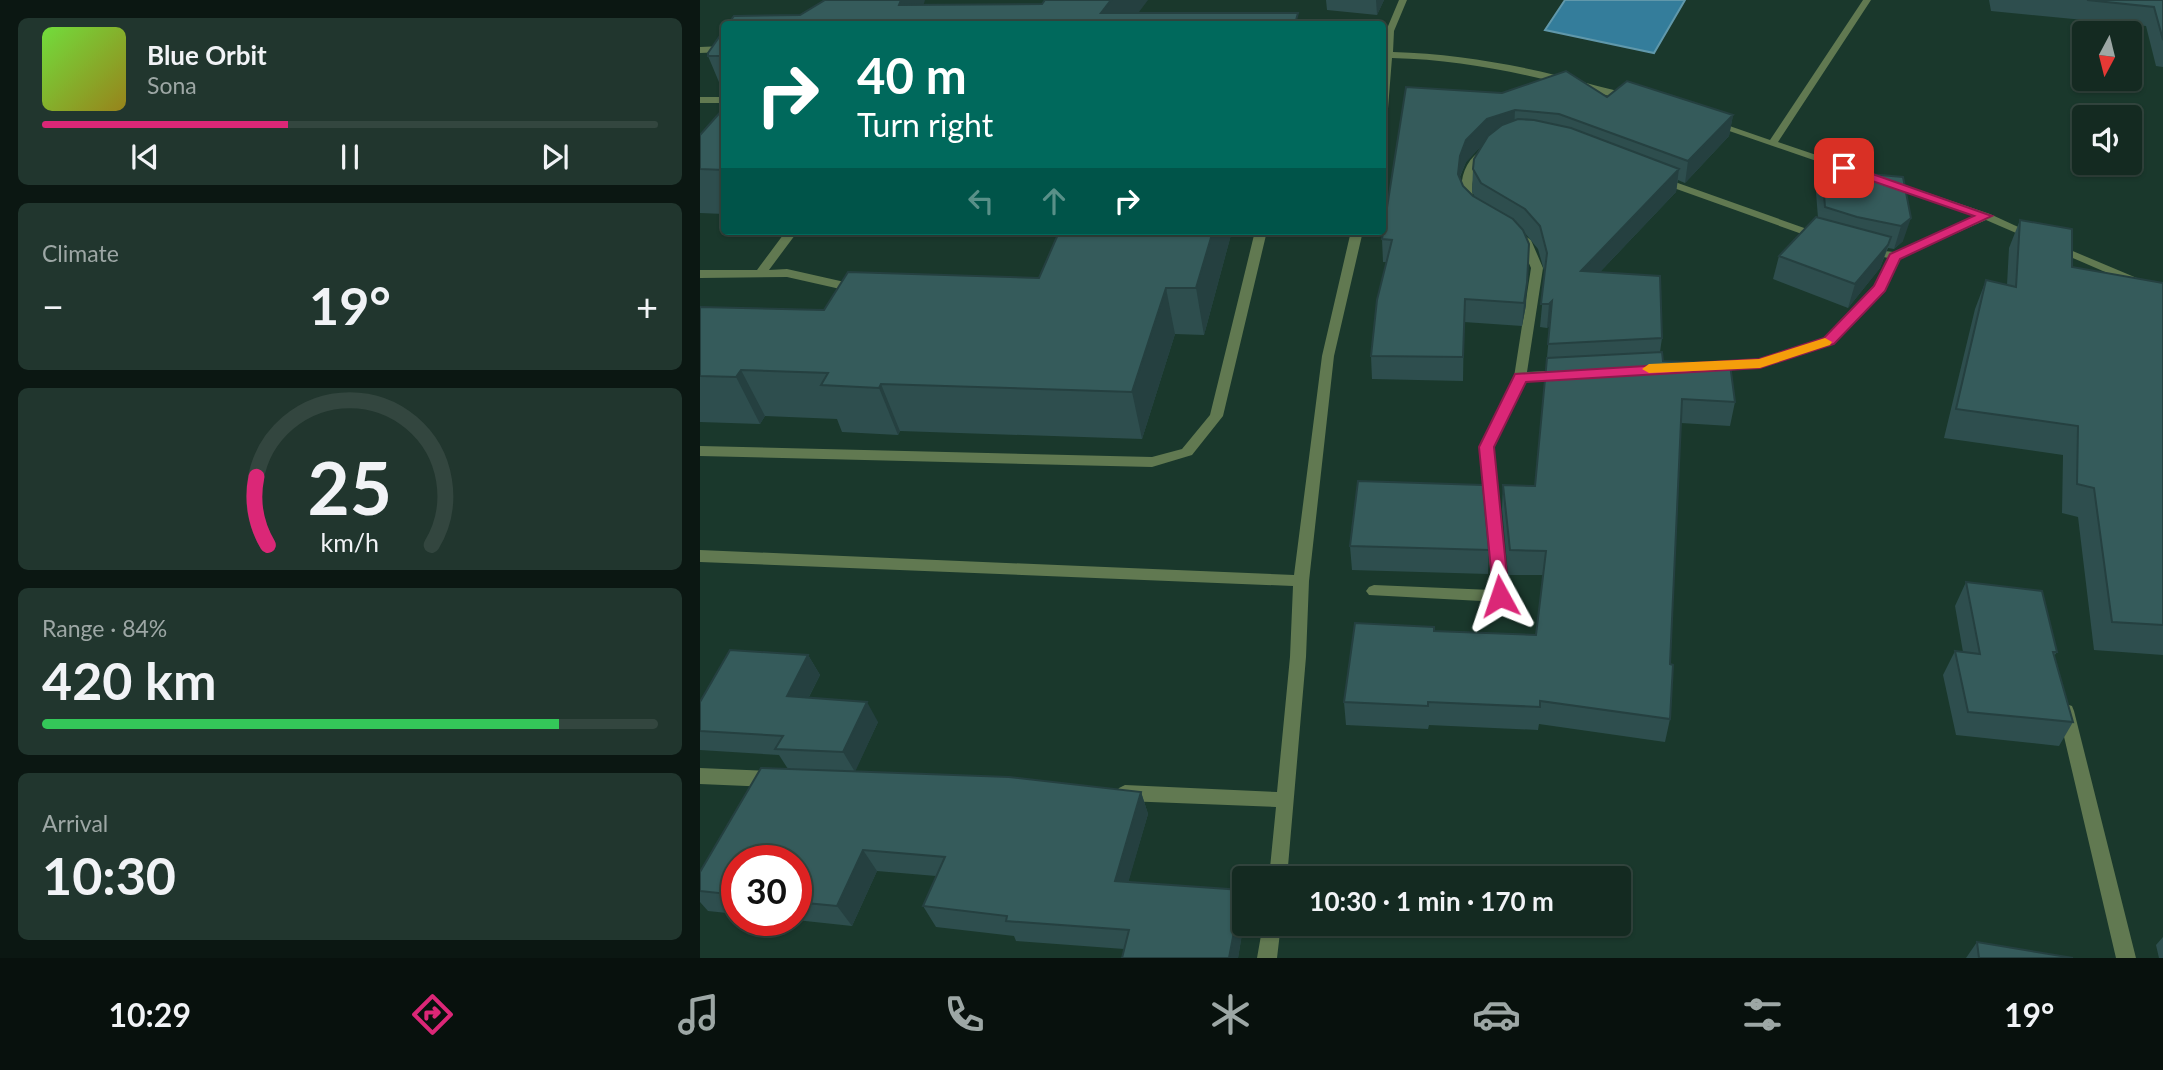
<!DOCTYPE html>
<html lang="en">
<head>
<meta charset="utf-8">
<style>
	:root { --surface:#142a21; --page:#21362e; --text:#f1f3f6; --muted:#9da7a5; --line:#33463f; --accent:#db2777 }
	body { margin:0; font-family:Lato,sans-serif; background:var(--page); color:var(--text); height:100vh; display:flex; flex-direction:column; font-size:26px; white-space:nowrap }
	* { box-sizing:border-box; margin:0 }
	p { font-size:23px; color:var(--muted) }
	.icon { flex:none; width:38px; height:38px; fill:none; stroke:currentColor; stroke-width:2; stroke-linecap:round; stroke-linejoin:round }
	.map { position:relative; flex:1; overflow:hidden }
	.drawer { display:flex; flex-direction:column; gap:18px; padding:18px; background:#0b1712; width:700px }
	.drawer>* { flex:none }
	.hud { position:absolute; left:21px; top:21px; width:665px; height:214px; border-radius:7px; box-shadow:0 2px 5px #0004,0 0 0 2px var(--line); background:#00695c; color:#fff; overflow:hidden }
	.needle { width:46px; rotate:187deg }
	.controls { position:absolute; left:1372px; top:21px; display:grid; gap:14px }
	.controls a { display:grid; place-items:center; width:70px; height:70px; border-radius:7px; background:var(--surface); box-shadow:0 2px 5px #0004,0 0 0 2px var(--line); font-size:35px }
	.speed { position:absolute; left:21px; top:845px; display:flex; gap:14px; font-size:35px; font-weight:700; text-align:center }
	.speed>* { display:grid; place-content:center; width:91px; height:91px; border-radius:50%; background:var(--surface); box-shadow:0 2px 5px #0004,0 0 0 2px var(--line); line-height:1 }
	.speed .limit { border:10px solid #d22; background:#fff; color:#111 }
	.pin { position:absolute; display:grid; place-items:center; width:60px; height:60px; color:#fff; margin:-30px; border-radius:14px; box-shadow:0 4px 10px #0006 }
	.me { position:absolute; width:77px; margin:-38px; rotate:355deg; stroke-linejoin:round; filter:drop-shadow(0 0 5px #0008) }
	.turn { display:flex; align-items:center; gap:24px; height:147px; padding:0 21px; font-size:32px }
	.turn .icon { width:91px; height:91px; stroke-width:2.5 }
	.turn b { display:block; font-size:49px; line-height:60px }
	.lanes { display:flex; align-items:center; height:66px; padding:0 21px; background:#0003; justify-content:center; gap:35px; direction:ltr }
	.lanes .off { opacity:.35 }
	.big { font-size:52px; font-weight:700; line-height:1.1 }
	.drawer .tile { flex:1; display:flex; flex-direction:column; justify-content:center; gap:10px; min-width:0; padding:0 24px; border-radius:10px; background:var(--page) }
	.drawer .dial { align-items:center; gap:0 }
	.dial svg { height:182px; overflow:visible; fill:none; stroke:var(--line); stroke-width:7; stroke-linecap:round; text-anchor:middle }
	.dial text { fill:var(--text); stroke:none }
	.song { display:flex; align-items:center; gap:21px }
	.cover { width:84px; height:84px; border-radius:10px; background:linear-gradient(135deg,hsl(100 70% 55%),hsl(50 70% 35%)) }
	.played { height:7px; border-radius:4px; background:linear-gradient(90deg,var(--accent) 40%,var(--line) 40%) }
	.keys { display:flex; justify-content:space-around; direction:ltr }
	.heat { display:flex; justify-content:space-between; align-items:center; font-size:38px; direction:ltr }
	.charge { height:10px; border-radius:5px; background:linear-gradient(90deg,#34c759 84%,var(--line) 0) }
	.trip { position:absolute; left:532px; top:866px; width:399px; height:70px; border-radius:7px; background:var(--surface); box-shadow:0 2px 5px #0004,0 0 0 2px var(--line); font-weight:700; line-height:70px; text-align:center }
	.menu { display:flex; height:112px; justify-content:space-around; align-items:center; background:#08110d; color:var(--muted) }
	.menu .icon { width:49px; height:49px }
	.menu .active { color:var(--accent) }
	.menu b { font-size:32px; color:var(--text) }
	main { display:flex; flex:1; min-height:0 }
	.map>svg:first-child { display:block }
	.water { fill:#347d9b; stroke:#6098ab; stroke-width:2 }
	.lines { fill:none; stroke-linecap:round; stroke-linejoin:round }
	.service { fill:#617951; fill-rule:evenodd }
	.minor { fill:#617951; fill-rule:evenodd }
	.wall { fill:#2e4e4e; fill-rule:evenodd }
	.shaded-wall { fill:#254040 }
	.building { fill:#355b5b; stroke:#254040; stroke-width:2 }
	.route { fill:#db2777; stroke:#8e194d; stroke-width:2 }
	.slow { fill:#f59e0b }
</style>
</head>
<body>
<main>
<section class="drawer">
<div class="tile">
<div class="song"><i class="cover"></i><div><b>Blue Orbit</b><p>Sona</p></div></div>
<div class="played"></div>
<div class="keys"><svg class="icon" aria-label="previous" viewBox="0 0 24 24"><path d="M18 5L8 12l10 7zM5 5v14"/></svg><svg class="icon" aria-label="pause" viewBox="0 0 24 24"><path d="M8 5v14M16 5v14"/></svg><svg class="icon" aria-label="next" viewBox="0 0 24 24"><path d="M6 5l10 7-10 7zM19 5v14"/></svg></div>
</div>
<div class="tile"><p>Climate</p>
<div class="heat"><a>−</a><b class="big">19°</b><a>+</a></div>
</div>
<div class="tile dial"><svg viewBox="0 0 100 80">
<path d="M14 69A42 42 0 1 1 86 69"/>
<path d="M14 69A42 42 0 0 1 9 39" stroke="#db2777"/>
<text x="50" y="56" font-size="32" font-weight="700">25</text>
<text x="50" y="72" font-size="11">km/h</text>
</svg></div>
<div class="tile"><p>Range · 84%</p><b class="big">420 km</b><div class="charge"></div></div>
<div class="tile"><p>Arrival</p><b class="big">10:30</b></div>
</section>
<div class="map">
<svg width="1463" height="958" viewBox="0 0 1463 958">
	<rect width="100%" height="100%" fill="#1a382c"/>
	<path class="water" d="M865 0H985L954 53 845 30Z"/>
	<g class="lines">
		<path class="service" d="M24 46V52L0 53V47Z
			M0 97H24V103H0Z"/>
		<path class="minor" d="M699 0H707L694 31 693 52C760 54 825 66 890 84 904 88 924 91 936 99L931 102C850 80 777 60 692 58L687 121 682 124V63L686 31Z
			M1163 0H1171L1078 142 1290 214 1340 237 1338 239H1330L1286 220 1200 258 1184 291 1133 344 1060 367 1006 369 1005 366 1006 363 1011 362 1059 359 1125 338 1175 287 1188 258 1166 253V249L1194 252 1276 216 1009 124 1018 122 1070 140Z
			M784 149 789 152C775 168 768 183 775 205L774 207H766C756 187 763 159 784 149Z
			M961 177 1124 235 1126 237 1124 239H1116L957 182V178Z
			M86 231H98L69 270 87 269 158 285 164 289 162 292 158 293 87 277 0 278V270H57Z
			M555 231H567L523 416 492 455 452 467 0 456V446L452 457 482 449 510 415Z
			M651 231H663L634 356 609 581 606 657 587 878H569L576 807 425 801 419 798 416 793 419 788 425 785 577 792 590 657 593 586 0 562V550L594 575 622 356Z
			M819 232 831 240 843 268 827 372 862 370 868 374 862 378 825 381 793 447 808 596 805 600 800 602 669 595 666 591 669 587 674 585 792 590 779 447 814 377 831 268 820 242 813 235Z
			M1356 244 1463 289V297L1352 249V245Z
			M1366 704 1372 706 1374 711 1436 958H1416L1358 711 1360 706Z
			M0 768 72 771 78 774 81 779 78 784 72 787 0 784Z
			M563 924H581L577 958H557Z"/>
	</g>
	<path class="wall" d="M626 0H684L677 15 627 10Z
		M1289 0H1463V67L1456 66 1446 26 1291 11Z
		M24 30V94L8 56Z
		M802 93 907 97 1033 115 1029 136 985 183 978 180 976 192 900 272 962 338 960 352 963 361 1035 402 1030 426 981 423 970 664V719L965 742 839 724 838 730 729 725 728 729 646 725 644 702 734 631 836 635 843 575H808L802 509 803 485 835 486 850 325 847 328 840 327 845 274 838 249 824 232 826 305 822 326 764 322 763 381 672 379 671 356 686 262H683L682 239ZM783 144 773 169 772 192 775 197 763 186 760 177 766 162Z
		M24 108V214L0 213V135Z
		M1122 170 1203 177V241L1194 249 1188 248 1180 268 1148 308 1073 279 1079 256 1118 218 1116 192Z
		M1320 220 1372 267 1463 283V655L1394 650 1378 517 1362 513 1363 455 1244 438 1275 309 1286 280 1307 285 1309 248Z
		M438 231H532L504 335 475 334 442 439 200 431 198 435 142 432 137 419 65 416 60 424 0 422V307L124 310 339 278 438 233Z
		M650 546 789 550 788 574 652 570Z
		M1266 582 1357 652 1354 656 1373 722 1359 746 1256 735 1243 675 1255 651 1263 652 1255 606Z
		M108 655 120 675 109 697 178 722 155 771 441 792 448 814 428 882 542 890 544 902V922L538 958H422L424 949 316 941 314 936 236 927 223 906 236 876 177 871 152 926 96 920V861H37V914L8 911 0 902V872L88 769 79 755 0 750V702Z
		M1463 937V958H1459L1456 945Z
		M1277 942 1373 958H1266Z"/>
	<path class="shaded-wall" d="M201 0H225L218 24 199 5Z
		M411 0H448L430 24 401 13Z
		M676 0H684L677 15Z
		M815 110 814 132 786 141 766 162 759 178 758 174 760 156 766 140 787 119Z
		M1033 115 1029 136 985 183 988 161Z
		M979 169 976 192 879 294 881 271Z
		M1211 218 1203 241 1194 249 1201 226Z
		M513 231H532L504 335 496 288Z
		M1191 237 1180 268 1148 308 1155 284Z
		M827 283 826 305 822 326 824 303Z
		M466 288 475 334 442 439 432 392Z
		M852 301 850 325 847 328 849 304Z
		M41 370 65 416 60 424 36 377Z
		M181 384 200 431 198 435 179 388Z
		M108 655 120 675 99 716 87 696Z
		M167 702 178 722 155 772 143 752Z
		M441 792 448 814 423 901 415 881Z
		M163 850 177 871 152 926 137 906Z
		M542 890 544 902V922L538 958H529Z"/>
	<path class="building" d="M125 0H201L199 5 342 4 345 0H411L401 13H598L595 24H28L34 16 100 15Z
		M1387 0H1463V40L1454 7Z
		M24 30V56H8V53Z
		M866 71 907 97 927 81 1033 115 988 161 859 114 815 110 787 119 766 140 760 156 758 174 763 186 773 196 813 219 823 230 829 244 827 283 824 303 765 299 763 357 671 356 677 300 692 240 682 239 706 87 802 93Z
		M24 108V170L0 169V135Z
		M818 119 834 120 871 128 979 169 881 271 960 276 962 338 848 344 852 301 849 304H841L847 253 840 226 825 209 781 183 773 169 774 159 788 136 802 125Z
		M1122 170 1203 177 1211 218 1201 226 1157 217 1125 207Z
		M1116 217 1191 237 1188 245 1155 284 1079 256Z
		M1320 220 1372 229V267L1463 283V625L1412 622 1394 488 1377 484 1378 426 1256 409 1286 280 1316 287Z
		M438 231H513L496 288H466L432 392 181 384 179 388 121 385 128 373 41 370 36 377 0 376V307L124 310 148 272 339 278 359 232 438 233Z
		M962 352 963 361 1030 364 1035 402 982 399 970 664 973 665 970 719 840 701V707L728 702V706L644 702 655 623 734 627V631L836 635 846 551 810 550 803 485 835 486 847 358Z
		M658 481 783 485 789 550 650 546Z
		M1266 582 1342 591 1357 652H1353L1373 722 1268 712 1255 651 1280 654Z
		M30 650 108 655 87 696 167 702 143 752 75 749 83 736 0 731V702Z
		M61 768 309 777 441 792 415 881 542 890 529 958H422L429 930 306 921 307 916 223 906 245 857 163 850 137 906 96 902V861H37V895L0 891V872Z
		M1277 942 1373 958H1279Z"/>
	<path class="route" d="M1144 164 1292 216 1200 259 1185 291 1134 344 1060 368 826 382 794 447 809 596 806 600H794L779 447 815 374 1059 359 1124 338 1174 286 1190 254 1274 216 1140 170 1138 168Z"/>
	<path class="slow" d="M1125 338 1132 342 1130 345 1060 368 949 373 942 369 949 364 1059 359Z"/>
</svg>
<div class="controls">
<a><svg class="needle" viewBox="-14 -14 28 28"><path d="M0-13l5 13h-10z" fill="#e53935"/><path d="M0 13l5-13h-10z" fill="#9da7a5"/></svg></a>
<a><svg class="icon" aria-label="sound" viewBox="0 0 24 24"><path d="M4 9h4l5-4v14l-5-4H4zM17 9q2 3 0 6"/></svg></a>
</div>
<div class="speed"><div class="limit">30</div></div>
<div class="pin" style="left:1144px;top:168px;background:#d93025"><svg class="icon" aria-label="arrive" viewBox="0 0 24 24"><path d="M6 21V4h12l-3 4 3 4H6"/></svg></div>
<svg class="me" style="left:800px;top:596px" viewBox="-20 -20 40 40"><path d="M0-17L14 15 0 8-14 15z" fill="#db2777" stroke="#fff" stroke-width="4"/></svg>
<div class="trip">10:30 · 1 min · 170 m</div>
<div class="hud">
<div class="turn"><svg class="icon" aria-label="right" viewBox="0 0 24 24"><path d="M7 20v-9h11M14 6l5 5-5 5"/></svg><div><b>40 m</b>Turn right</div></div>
<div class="lanes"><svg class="icon off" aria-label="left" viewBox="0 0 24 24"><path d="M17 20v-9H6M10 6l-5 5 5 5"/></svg><svg class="icon off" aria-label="ahead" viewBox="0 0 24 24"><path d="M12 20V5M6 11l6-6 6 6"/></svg><svg class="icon" aria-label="right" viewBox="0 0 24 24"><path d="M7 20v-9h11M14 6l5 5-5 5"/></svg></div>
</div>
</div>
</main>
<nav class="menu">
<b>10:29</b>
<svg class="icon active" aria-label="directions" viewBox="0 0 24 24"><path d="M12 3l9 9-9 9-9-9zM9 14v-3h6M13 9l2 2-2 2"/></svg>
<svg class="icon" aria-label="music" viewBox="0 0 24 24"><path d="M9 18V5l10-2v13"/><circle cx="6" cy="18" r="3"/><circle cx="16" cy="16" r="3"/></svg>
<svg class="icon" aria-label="phone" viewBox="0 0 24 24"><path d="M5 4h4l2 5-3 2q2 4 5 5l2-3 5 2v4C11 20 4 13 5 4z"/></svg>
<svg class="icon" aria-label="climate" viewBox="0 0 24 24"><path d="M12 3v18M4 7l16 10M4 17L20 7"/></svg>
<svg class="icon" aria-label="car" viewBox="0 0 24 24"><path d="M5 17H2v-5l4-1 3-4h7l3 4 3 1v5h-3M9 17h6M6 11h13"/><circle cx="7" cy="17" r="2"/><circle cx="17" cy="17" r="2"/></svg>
<svg class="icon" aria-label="filters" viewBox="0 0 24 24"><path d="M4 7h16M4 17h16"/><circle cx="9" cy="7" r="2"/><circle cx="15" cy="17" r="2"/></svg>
<b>19°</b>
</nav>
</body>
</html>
